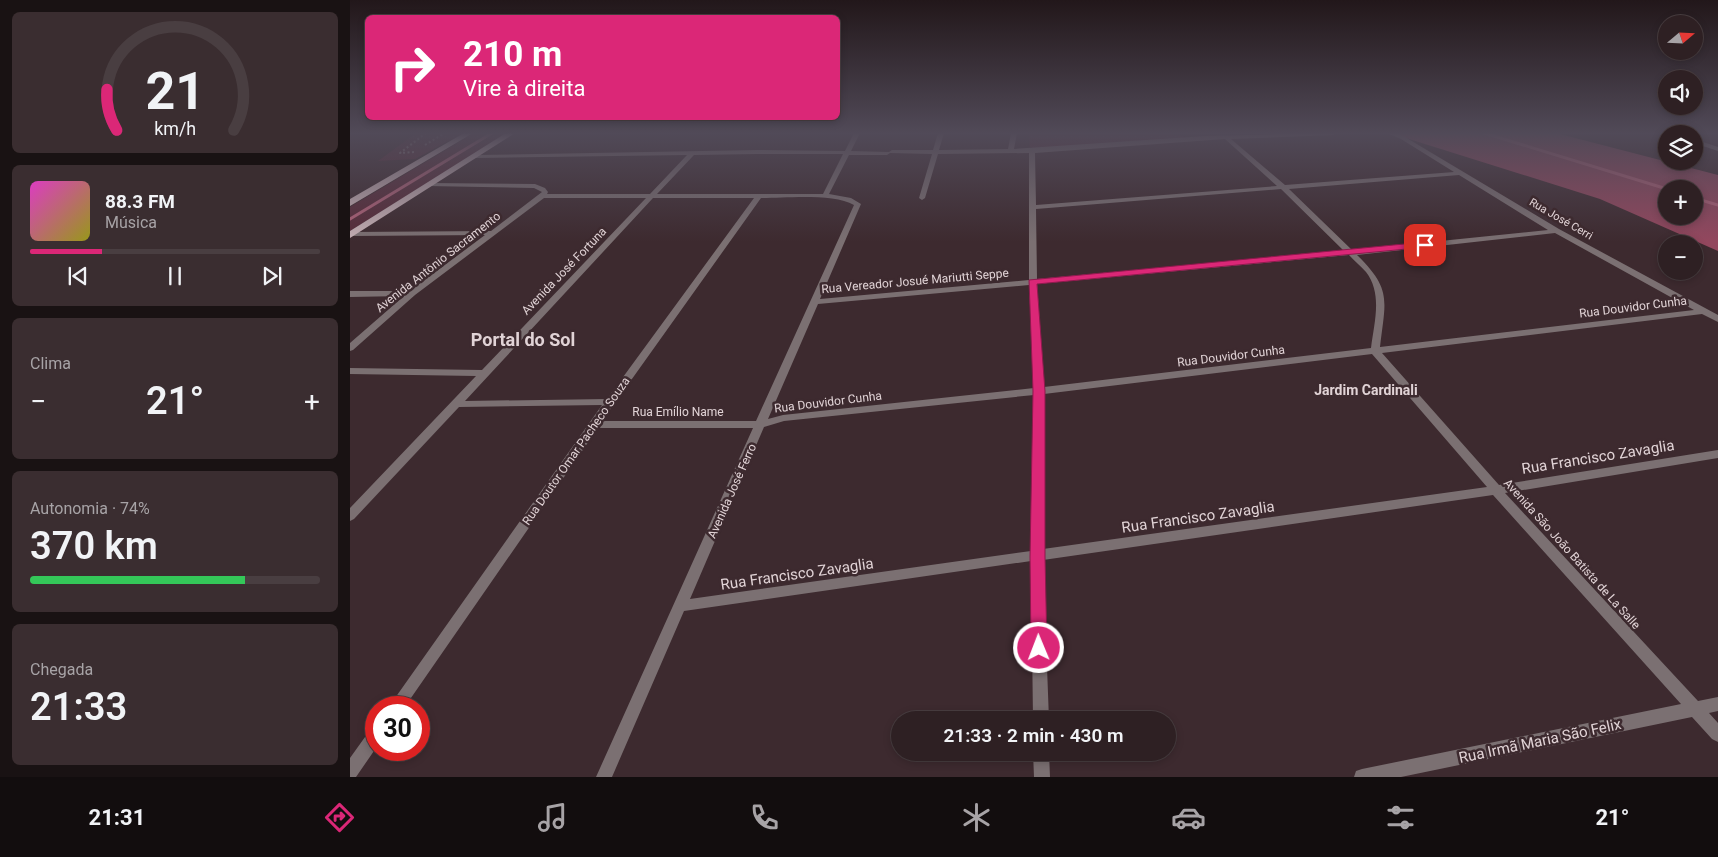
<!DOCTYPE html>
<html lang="pt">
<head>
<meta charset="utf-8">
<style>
	:root { --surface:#2e2023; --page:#3a2d30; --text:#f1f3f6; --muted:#a7a3a6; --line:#493e41; --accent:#db2777 }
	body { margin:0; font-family:Roboto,sans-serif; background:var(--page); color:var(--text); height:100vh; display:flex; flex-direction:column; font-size:19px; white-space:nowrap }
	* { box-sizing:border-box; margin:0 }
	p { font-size:16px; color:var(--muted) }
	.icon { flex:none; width:28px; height:28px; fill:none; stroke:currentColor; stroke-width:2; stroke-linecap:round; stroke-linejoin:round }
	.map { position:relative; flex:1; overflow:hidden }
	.panel { display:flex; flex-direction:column; gap:12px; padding:12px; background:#191213; width:350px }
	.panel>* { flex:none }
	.banner { position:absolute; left:15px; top:15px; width:475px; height:105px; border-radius:8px; box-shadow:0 2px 8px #0003,0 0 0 1px var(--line); background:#db2777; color:#fff; overflow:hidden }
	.needle { width:32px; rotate:71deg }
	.fabs { position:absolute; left:1308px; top:15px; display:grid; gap:10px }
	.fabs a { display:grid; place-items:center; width:45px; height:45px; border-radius:50%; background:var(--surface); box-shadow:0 2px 8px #0003,0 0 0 1px var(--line); font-size:25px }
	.speed { position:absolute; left:15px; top:696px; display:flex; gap:10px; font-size:25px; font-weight:700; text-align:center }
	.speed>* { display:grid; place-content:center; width:65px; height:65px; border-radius:50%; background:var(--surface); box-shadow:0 2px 8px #0003,0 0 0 1px var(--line); line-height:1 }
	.speed .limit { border:8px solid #d22; background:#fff; color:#111 }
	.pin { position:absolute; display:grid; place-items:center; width:42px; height:42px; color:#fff; margin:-21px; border-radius:10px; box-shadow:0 2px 8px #0006 }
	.me { position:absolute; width:55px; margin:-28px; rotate:359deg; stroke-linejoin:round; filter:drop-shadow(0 0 4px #0008) }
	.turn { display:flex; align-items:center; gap:18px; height:105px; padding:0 15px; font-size:22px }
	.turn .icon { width:65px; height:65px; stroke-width:2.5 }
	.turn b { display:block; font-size:35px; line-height:42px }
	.big { font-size:38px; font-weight:600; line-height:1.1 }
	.panel .card { flex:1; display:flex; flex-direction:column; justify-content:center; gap:8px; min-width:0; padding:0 18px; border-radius:8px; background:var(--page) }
	.panel .dial { align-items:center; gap:0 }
	.dial svg { height:130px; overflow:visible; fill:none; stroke:var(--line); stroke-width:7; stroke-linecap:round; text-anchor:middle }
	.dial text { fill:var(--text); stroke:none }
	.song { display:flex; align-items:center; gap:15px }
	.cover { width:60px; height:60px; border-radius:8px; background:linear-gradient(135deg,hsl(310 70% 55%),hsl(60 70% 35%)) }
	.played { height:5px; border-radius:2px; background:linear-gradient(90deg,var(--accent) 25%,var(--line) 25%) }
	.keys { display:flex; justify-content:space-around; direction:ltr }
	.heat { display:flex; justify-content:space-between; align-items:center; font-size:28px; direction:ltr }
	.charge { height:8px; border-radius:4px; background:linear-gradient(90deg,#34c759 74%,var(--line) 0) }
	.trip { position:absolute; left:541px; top:711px; width:285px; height:50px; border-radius:25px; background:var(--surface); box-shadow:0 2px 8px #0003,0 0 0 1px var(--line); font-weight:600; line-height:50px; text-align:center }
	.dock { display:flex; height:80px; justify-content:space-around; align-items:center; background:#120d0e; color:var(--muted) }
	.dock .icon { width:35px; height:35px }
	.dock .active { color:var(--accent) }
	.dock b { font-size:22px; color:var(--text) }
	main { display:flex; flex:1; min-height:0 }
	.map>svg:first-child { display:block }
	.green { fill:#572b39 }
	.forest { fill:#93475e; fill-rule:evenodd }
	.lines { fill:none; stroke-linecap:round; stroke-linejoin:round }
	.stream { stroke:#b06178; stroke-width:3 }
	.path { stroke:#918084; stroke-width:2; stroke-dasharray:2 2.5; stroke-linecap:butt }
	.minor { fill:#7b7072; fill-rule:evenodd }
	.primary { fill:#c5afb4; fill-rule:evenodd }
	.route { fill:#db2777; stroke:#8e194d }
	.labels { text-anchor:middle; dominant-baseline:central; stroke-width:5; stroke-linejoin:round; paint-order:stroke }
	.far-street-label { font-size:11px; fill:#e1d3d6; stroke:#3d2a2f }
	.street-label { font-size:12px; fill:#e1d3d6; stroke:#3d2a2f }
	.neighbourhood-label { font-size:14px; font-weight:bold; fill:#e1d3d6; stroke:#3d2a2f }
	.near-street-label { font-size:15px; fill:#e1d3d6; stroke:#3d2a2f }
	.district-label { font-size:18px; font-weight:bold; fill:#e1d3d6; stroke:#3d2a2f }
</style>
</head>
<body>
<main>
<section class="panel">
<div class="card dial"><svg viewBox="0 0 100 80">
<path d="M14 69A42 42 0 1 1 86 69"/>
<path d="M14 69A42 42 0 0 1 8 44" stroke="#db2777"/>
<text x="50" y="56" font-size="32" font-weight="700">21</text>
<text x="50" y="72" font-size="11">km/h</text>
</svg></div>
<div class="card">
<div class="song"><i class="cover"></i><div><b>88.3 FM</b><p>Música</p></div></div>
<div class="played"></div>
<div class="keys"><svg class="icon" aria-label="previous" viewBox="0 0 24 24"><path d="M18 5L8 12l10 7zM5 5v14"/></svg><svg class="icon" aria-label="pause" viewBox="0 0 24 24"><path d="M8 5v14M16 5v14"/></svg><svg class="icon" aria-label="next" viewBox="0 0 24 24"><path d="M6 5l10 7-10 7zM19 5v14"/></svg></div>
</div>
<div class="card"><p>Clima</p>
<div class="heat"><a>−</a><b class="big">21°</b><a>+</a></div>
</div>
<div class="card"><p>Autonomia · 74%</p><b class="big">370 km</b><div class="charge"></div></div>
<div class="card"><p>Chegada</p><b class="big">21:33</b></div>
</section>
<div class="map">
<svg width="1368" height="777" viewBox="0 0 1368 777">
	<rect width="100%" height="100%" fill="#3d2a2f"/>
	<path class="green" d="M66 133H113L65 159 28 161Z
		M124 133H158L0 231V207Z
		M679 133H818L835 137 834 139 684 149 680 147Z"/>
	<path class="forest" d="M1040 133H1206L1368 175V251L1250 199ZM1316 189H1344V216H1316Z"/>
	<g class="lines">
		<path class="stream" d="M1134 133 1317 189
			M1344 198 1368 205
			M0 219 142 133"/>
		<path class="path" d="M75 145 93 134
			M64 152 50 153 76 133"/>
		<path class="minor" d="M504 133H510L501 151 539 152 542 150H583L588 133H594L589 150 658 149 661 133H667L664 149 855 136 986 133 983 135 881 139 935 185 1104 172 1051 139 1037 133H1045L1055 137 1209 229 1368 315V322L1352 314 1032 353 1149 485 1368 450V458L1155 493 1348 701 1368 697V711L1359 713 1368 723V742L1362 739 1342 717 1051 777H1004L1006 771 1012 769 1331 704 1143 495 693 560 699 720H683L681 561 334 611 262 777H246L403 428H248L54 708H38L252 405 109 407 4 519 0 521V508L126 376 0 374V368L132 370 296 198H194L65 295 3 350 0 351V343L54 296 0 297V291H60L135 235 2 236H0V232L141 231 192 192 184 188 78 186 77 185 80 183 185 184 195 188 198 192 197 194H300L337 155 124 158 123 157 126 155 407 150 495 151ZM875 139 927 186 686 205 685 153ZM540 153 582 154 569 198 572 200 575 198 588 154 679 153V280L470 299 511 204 501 198 479 194 499 155H537ZM407 154H493L473 194H307L344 155ZM1109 175 1198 230 1002 250 939 189ZM931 189 994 251 687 279 686 209ZM303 198H404L257 399 115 401ZM411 198C436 198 483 193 504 205L406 421H252ZM1205 233 1344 310 1030 347C1035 301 1043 290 1007 255ZM999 255C1004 261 1011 266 1016 272 1033 294 1024 323 1021 348L694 387 687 284ZM679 285 684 388 433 415 418 419 468 304ZM1022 354 1137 487 693 549 694 394ZM684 395 681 551 340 599 414 427 434 421Z
			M1315 133H1323L1324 134H1316Z
			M1337 133H1347L1344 135Z
			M1344 139 1368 147V151L1344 143Z
			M26 727V748L6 777H0V758L20 730Z
			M683 752H699L700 777H684Z"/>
		<path class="primary" d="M114 133H123L0 206V199Z
			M156 133H165L0 238V231Z"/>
	</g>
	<linearGradient id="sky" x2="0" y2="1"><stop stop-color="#22171a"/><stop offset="0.55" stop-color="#514a58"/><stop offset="1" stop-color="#514a58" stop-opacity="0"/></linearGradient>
	<rect width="1368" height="242" fill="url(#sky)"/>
	<path class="route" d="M1075 242 1078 243V247L687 284 695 391V557L697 648 695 653 689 655 683 653 681 648 680 557 683 391 679 280Z"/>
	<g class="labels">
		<g class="far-street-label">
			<text transform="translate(1211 219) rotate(30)">Rua José Cerri</text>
		</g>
		<g class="street-label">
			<text transform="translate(88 262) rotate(-38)">Avenida Antônio Sacramento</text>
			<text transform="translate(214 271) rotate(-46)">Avenida José Fortuna</text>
			<text transform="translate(565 281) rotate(-5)">Rua Vereador Josué Mariutti Seppe</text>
			<text transform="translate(1283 307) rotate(-7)">Rua Douvidor Cunha</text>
			<text transform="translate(881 356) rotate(-7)">Rua Douvidor Cunha</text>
			<text transform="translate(478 402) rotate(-7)">Rua Douvidor Cunha</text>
			<text x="328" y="412">Rua Emílio Name</text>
			<text transform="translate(226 451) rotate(-55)">Rua Doutor Omar Pacheco Souza</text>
			<text transform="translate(382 491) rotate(-66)">Avenida José Ferro</text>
			<text transform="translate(1222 554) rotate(48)">Avenida São João Batista de La Salle</text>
		</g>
		<g class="neighbourhood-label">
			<text x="1016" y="390">Jardim Cardinali</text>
		</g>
		<g class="near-street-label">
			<text transform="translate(1248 457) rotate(-9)">Rua Francisco Zavaglia</text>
			<text transform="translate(848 517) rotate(-8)">Rua Francisco Zavaglia</text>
			<text transform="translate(447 574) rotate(-8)">Rua Francisco Zavaglia</text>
			<text transform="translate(1190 741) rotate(-12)">Rua Irmã Maria São Felix</text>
		</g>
		<g class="district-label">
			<text x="173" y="339">Portal do Sol</text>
		</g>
	</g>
</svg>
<div class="fabs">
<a><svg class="needle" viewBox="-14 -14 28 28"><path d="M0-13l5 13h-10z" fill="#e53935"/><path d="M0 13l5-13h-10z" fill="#a7a3a6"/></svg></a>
<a><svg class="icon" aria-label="sound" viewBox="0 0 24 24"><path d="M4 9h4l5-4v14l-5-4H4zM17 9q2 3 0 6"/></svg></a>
<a><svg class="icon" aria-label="layers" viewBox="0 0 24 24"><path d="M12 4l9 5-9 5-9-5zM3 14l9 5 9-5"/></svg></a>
<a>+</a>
<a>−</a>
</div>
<div class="speed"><div class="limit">30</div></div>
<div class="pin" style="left:1075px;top:245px;background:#d93025"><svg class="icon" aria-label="arrive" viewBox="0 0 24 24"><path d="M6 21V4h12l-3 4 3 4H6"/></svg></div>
<svg class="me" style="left:689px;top:648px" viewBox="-20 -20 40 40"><circle r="17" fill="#db2777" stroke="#fff" stroke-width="3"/><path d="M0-11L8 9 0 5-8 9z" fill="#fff"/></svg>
<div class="trip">21:33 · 2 min · 430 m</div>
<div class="banner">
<div class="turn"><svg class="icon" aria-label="right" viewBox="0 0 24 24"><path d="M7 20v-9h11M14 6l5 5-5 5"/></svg><div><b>210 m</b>Vire à direita</div></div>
</div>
</div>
</main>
<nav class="dock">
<b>21:31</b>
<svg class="icon active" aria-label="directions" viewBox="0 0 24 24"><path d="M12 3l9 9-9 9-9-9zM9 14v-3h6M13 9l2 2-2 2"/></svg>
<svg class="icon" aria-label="music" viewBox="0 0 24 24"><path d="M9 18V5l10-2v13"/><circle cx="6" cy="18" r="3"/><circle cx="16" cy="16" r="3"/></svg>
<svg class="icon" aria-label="phone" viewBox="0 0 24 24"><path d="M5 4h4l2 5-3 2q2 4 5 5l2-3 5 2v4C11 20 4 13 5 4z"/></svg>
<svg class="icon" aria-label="climate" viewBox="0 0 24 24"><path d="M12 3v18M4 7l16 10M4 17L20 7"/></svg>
<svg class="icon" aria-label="car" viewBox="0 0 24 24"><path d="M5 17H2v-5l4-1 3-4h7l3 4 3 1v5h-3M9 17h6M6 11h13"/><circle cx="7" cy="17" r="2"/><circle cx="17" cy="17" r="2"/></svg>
<svg class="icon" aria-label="filters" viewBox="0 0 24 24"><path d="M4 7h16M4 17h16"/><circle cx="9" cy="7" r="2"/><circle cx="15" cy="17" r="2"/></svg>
<b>21°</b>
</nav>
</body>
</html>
